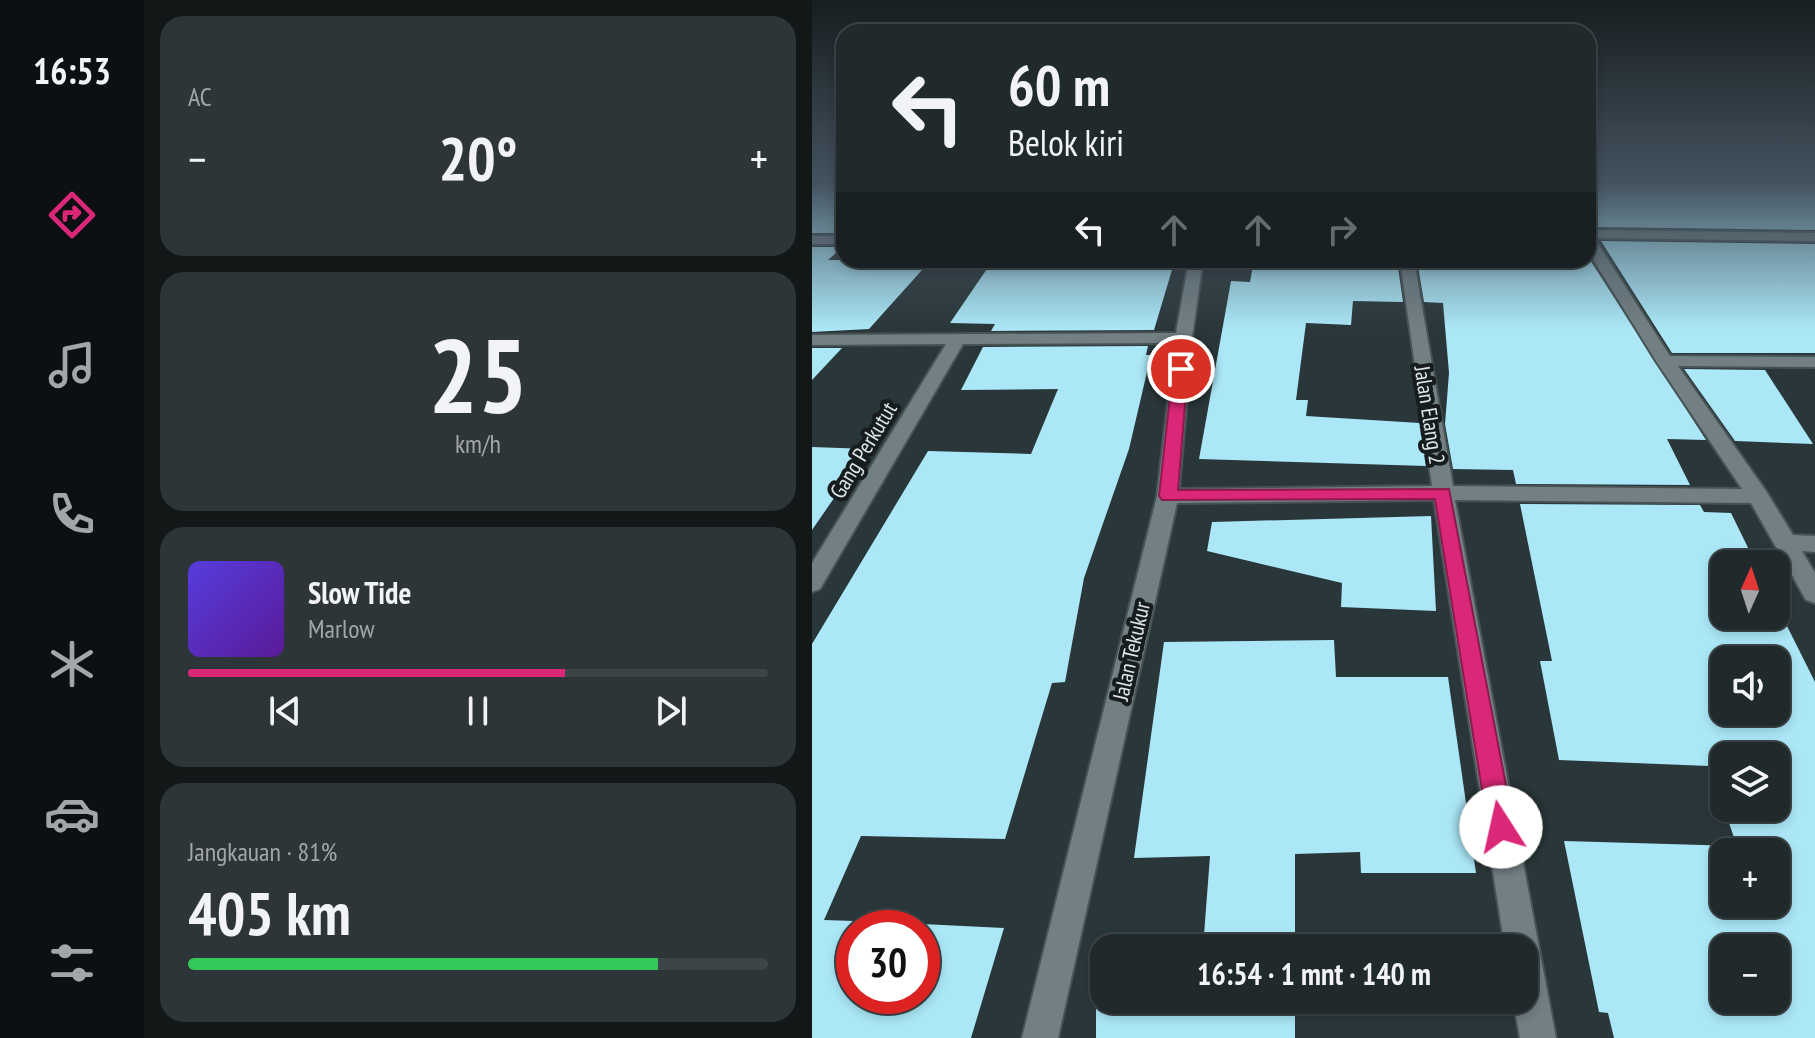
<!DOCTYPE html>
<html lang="id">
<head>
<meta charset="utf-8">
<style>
	:root { --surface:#20292c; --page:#2d3538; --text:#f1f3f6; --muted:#a2a6a9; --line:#3d4548; --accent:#db2777 }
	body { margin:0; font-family:"PT Sans Narrow",sans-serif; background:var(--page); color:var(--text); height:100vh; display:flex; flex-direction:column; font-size:30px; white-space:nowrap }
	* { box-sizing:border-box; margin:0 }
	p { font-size:26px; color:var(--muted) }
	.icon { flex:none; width:44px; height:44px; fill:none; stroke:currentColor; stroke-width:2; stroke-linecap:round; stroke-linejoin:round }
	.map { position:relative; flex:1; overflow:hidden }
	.sheet { display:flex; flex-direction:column; gap:16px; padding:16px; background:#121718; width:668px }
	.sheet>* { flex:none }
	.guide { position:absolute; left:24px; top:24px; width:760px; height:244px; border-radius:24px; box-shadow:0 4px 12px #0003,0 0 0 2px var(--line); background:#20292c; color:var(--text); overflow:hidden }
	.needle { width:52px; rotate:3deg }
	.tools { position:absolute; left:898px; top:550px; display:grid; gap:16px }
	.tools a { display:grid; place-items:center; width:80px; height:80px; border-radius:16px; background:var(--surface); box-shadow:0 4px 12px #0003,0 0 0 2px var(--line); font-size:40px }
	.speed { position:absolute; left:24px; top:910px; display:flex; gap:16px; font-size:40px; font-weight:700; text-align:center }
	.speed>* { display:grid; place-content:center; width:104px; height:104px; border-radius:50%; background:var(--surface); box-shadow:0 4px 12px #0003,0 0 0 2px var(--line); line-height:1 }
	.speed .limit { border:12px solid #d22; background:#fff; color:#111 }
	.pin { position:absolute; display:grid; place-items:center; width:68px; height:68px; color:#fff; margin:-34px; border:4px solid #fff; border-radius:50%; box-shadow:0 2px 8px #0007 }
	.me { position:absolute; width:88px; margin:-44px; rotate:350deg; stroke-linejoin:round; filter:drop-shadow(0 0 6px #0008) }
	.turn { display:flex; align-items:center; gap:28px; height:168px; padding:0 40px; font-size:36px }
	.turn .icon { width:104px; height:104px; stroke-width:2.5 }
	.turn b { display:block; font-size:56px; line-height:68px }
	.lanes { display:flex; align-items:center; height:76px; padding:0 40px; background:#0003; justify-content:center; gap:40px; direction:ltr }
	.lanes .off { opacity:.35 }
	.big { font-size:60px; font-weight:700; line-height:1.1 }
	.sheet .tile { flex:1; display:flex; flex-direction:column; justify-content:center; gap:12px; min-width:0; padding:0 28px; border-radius:24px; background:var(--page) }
	.sheet .dial { align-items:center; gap:0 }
	.dial b { font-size:104px; line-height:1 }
	.song { display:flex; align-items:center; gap:24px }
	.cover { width:96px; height:96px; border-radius:12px; background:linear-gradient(135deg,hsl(250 70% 55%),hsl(270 70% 35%)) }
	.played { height:8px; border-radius:4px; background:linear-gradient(90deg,var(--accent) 65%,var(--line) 65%) }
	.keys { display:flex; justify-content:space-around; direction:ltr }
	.heat { display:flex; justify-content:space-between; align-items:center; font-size:44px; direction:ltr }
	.charge { height:12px; border-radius:6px; background:linear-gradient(90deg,#34c759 81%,var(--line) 0) }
	.trip { position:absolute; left:278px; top:934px; width:448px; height:80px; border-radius:24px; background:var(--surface); box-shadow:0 4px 12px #0003,0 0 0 2px var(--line); font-weight:700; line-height:80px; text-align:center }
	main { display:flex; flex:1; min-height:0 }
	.tab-bar { display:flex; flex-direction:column; width:144px; justify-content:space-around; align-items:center; background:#0d1012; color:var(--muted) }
	.tab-bar .icon { width:56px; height:56px }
	.tab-bar .active { color:var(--accent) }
	.tab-bar b { font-size:36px; color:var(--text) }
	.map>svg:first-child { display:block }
	.building { fill:#abe7f7; fill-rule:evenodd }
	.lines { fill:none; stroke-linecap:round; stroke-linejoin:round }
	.minor-casing { stroke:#475255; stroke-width:4 }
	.minor { fill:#728084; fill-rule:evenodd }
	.route { fill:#db2777; stroke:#8e194d; stroke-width:2 }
	.labels { text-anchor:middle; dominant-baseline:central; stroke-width:8; stroke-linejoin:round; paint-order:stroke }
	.street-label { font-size:22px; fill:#dfe7e9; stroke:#171d1e }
</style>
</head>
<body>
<main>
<nav class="tab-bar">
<b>16:53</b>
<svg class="icon active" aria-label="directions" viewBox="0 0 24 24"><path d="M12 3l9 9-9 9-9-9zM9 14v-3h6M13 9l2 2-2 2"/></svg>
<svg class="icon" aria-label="music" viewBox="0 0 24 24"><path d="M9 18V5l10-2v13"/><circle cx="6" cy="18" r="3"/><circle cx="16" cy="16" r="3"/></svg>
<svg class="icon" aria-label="phone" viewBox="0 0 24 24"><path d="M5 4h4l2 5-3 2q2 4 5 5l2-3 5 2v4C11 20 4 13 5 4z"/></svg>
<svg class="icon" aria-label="climate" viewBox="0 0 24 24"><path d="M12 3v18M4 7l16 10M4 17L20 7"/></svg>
<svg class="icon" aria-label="car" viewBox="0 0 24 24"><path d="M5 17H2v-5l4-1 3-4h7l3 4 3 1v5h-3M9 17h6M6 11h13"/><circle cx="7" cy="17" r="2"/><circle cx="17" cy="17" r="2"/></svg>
<svg class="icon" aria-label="filters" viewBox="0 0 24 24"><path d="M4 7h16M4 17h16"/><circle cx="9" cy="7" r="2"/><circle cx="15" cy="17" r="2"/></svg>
</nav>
<section class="sheet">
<div class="tile"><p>AC</p>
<div class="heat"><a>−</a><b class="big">20°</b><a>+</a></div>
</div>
<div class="tile dial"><b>25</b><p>km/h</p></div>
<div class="tile">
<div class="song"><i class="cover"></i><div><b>Slow Tide</b><p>Marlow</p></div></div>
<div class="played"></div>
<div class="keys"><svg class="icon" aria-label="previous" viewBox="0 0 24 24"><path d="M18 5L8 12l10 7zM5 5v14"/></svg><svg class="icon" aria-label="pause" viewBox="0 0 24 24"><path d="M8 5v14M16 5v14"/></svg><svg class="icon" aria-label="next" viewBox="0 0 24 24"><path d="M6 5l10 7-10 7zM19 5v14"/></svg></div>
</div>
<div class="tile"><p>Jangkauan · 81%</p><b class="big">405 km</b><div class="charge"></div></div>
</section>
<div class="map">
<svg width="1003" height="1038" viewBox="0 0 1003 1038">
	<rect width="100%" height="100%" fill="#2a373a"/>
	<path class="building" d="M776 184H1003V230L783 227 776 210Z
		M0 185H32V233H0Z
		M789 241 1003 244V353H860Z
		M0 247H31L16 260H119L57 329 0 332Z
		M181 260H363L342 330 179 331 183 324 138 323Z
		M442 260H585L591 302 541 301 539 325 494 323 484 400H496L494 416 608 423 614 466 387 459 419 281 438 282Z
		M605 260H778L894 440 855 439 878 485 704 484 701 470 641 469 633 424 637 373 631 303 612 302Z
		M336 346 334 355H339L317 449 272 578 253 682 240 683 193 839 49 836 12 920 42 921V996H110V924L192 928 159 1038H0V644L116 451 219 454 246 389 149 390 171 347Z
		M0 348H30L0 380Z
		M872 369 953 370 1001 444 923 441Z
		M0 447 56 449 0 530Z
		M708 504 888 505 892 512 919 513 944 564H912V616H964V604L1003 682V1038H802L796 1013 787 1012 752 841 925 846 897 766 747 760 728 661H740ZM912 660H964V712H912ZM912 756H964V808H912ZM912 852H964V904H912ZM912 948H964V1000H912Z
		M619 516 624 611 529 607 530 583 395 551 400 522Z
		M522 640 524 677H636L664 873H549L548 852 483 854V948H391L398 856 322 858 352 642Z
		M387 1000H483V1038H284V1008L387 1006Z"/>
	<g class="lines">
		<defs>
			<path id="minor" d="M776 230 1003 233V241L782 238 858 356 1003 357V367L866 366 954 491 981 535 1003 536V552L990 551 1003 573V603L994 600 939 503 643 500 744 1038H708L701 1000H712V948H693L622 500 365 503 246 1038H210L345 496 363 343 151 344 8 589 0 592V563L134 344 0 345V335L364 333 377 260H391L380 338 367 489 620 486 588 260H602L641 486 930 489 844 361 776 251Z
				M0 236H32V244H0Z"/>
		</defs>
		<use href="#minor" class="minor-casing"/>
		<use href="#minor" class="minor"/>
	</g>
	<linearGradient id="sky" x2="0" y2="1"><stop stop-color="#171e20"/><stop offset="0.56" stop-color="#445360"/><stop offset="1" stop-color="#445360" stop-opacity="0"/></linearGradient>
	<rect width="1003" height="329" fill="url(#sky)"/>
	<path class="route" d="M369 365 376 369 366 490 637 489 702 827 698 835 689 839 680 835 676 827 623 499 350 500 347 496 361 369Z"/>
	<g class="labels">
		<g class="street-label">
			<text transform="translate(618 415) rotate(81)">Jalan Elang 2</text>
			<text transform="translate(51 450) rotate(-59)">Gang Perkutut</text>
			<text transform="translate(319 651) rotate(-77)">Jalan Tekukur</text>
		</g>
	</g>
</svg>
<div class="tools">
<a><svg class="needle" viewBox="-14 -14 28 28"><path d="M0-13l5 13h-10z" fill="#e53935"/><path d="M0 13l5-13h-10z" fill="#a2a6a9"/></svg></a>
<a><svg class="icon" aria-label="sound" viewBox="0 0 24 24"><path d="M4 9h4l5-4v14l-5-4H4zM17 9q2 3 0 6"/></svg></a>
<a><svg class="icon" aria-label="layers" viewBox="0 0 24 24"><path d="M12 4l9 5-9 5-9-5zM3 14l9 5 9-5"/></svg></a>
<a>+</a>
<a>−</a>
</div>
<div class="speed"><div class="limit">30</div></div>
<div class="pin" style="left:369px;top:369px;background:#d93025"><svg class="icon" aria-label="arrive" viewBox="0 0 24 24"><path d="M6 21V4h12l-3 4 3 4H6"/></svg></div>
<svg class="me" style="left:689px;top:827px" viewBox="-20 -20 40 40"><circle r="19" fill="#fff"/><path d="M0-13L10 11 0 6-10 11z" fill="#db2777"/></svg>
<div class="trip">16:54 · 1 mnt · 140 m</div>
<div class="guide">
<div class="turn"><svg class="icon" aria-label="left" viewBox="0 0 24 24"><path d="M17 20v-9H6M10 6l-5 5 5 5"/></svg><div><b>60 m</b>Belok kiri</div></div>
<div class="lanes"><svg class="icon" aria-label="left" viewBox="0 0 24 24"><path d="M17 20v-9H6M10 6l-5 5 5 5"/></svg><svg class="icon off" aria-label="ahead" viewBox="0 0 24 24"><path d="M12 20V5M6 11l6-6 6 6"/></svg><svg class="icon off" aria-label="ahead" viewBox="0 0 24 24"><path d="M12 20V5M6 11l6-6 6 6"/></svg><svg class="icon off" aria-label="right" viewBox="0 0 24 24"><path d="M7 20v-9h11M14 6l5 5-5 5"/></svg></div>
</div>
</div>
</main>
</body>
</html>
